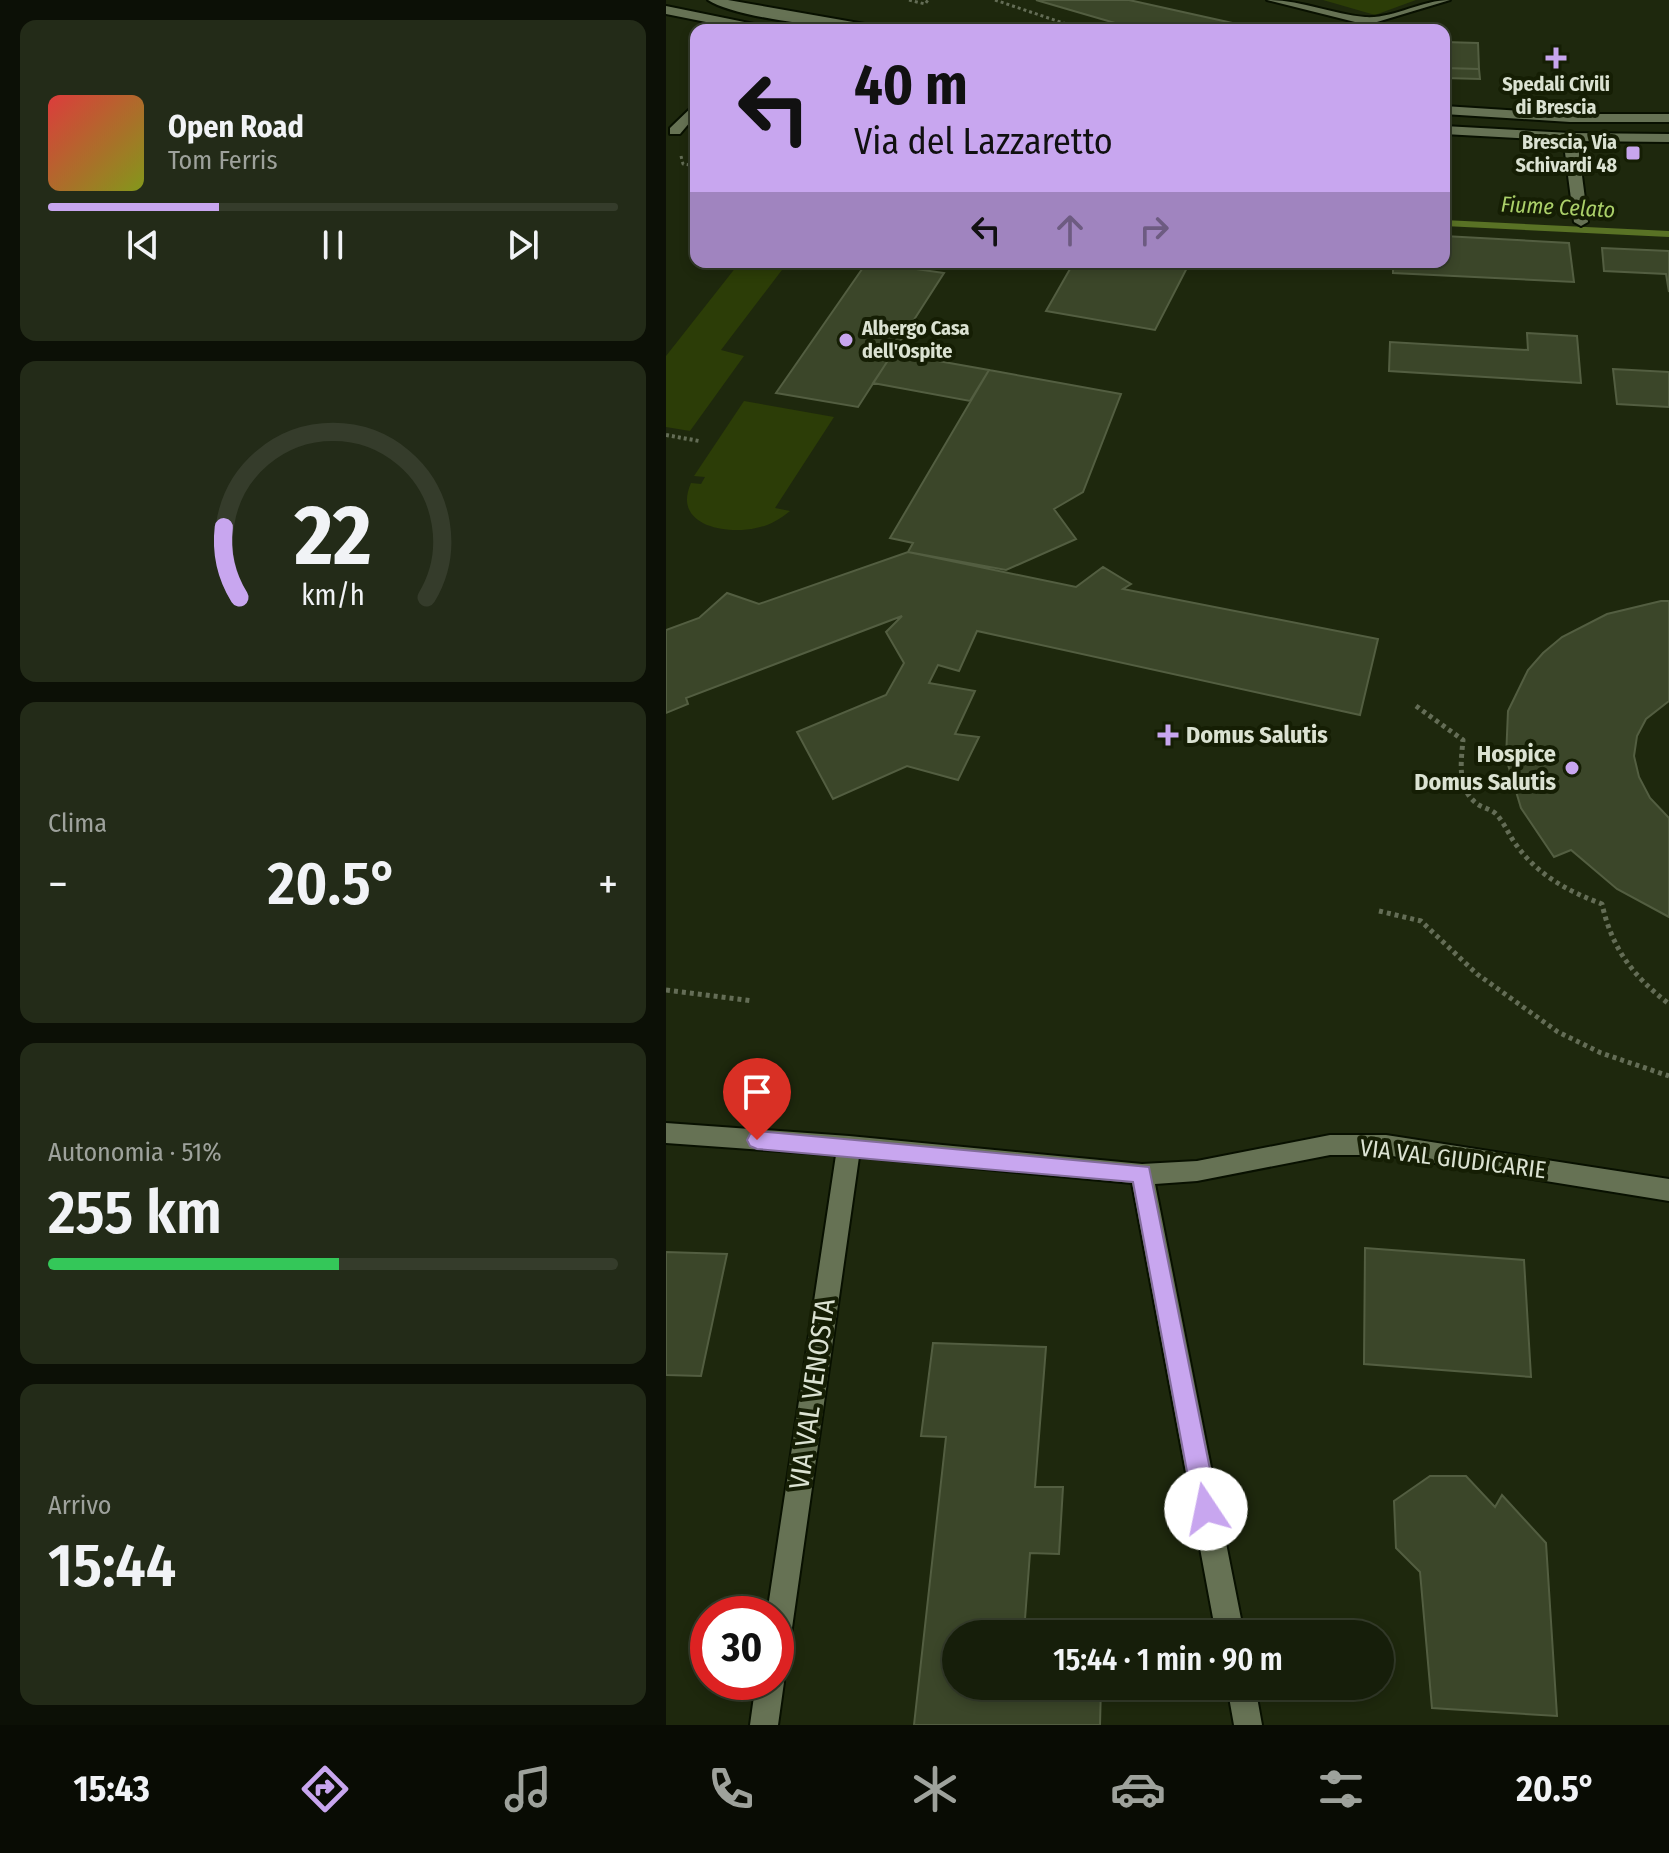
<!DOCTYPE html>
<html lang="it">
<head>
<meta charset="utf-8">
<style>
	:root { --surface:#161e0a; --page:#232b18; --text:#f1f3f6; --muted:#9ea29c; --line:#353c2b; --accent:#c8a6ef }
	body { margin:0; font-family:"Fira Sans Condensed",sans-serif; background:var(--page); color:var(--text); height:100vh; display:flex; flex-direction:column; font-size:30px; white-space:nowrap }
	* { box-sizing:border-box; margin:0 }
	p { font-size:26px; color:var(--muted) }
	.icon { flex:none; width:44px; height:44px; fill:none; stroke:currentColor; stroke-width:2; stroke-linecap:round; stroke-linejoin:round }
	.map { position:relative; flex:1; overflow:hidden }
	.details { display:flex; flex-direction:column; gap:20px; padding:20px; background:#0c1006; width:666px }
	.details>* { flex:none }
	.top-card { position:absolute; left:24px; top:24px; width:760px; height:244px; border-radius:16px; box-shadow:0 4px 12px #0003,0 0 0 2px var(--line); background:#c8a6ef; color:#111; overflow:hidden }
	.speed { position:absolute; left:24px; top:1596px; display:flex; gap:16px; font-size:40px; font-weight:700; text-align:center }
	.speed>* { display:grid; place-content:center; width:104px; height:104px; border-radius:50%; background:var(--surface); box-shadow:0 4px 12px #0003,0 0 0 2px var(--line); line-height:1 }
	.speed .limit { border:12px solid #d22; background:#fff; color:#111 }
	.pin { position:absolute; display:grid; place-items:center; width:68px; height:68px; color:#fff; margin:-82px -34px; border-radius:50% 50% 50% 0; rotate:-45deg; box-shadow:0 0 8px #0007 }
	.pin .icon { rotate:45deg }
	.me { position:absolute; width:88px; margin:-44px; rotate:349deg; stroke-linejoin:round; filter:drop-shadow(0 0 6px #0008) }
	.turn { display:flex; align-items:center; gap:28px; height:168px; padding:0 32px; font-size:36px }
	.turn .icon { width:104px; height:104px; stroke-width:2.5 }
	.turn b { display:block; font-size:56px; line-height:68px }
	.lanes { display:flex; align-items:center; height:76px; padding:0 32px; background:#0003; justify-content:center; gap:40px; direction:ltr }
	.lanes .off { opacity:.35 }
	.big { font-size:60px; font-weight:600; line-height:1.1 }
	.details .tile { flex:1; display:flex; flex-direction:column; justify-content:center; gap:12px; min-width:0; padding:0 28px; border-radius:16px; background:var(--page) }
	.details .dial { align-items:center; gap:0 }
	.dial svg { height:208px; overflow:visible; fill:none; stroke:var(--line); stroke-width:7; stroke-linecap:round; text-anchor:middle }
	.dial text { fill:var(--text); stroke:none }
	.song { display:flex; align-items:center; gap:24px }
	.cover { width:96px; height:96px; border-radius:12px; background:linear-gradient(135deg,hsl(0 70% 55%),hsl(70 70% 35%)) }
	.played { height:8px; border-radius:4px; background:linear-gradient(90deg,var(--accent) 30%,var(--line) 30%) }
	.keys { display:flex; justify-content:space-around; direction:ltr }
	.heat { display:flex; justify-content:space-between; align-items:center; font-size:44px; direction:ltr }
	.charge { height:12px; border-radius:6px; background:linear-gradient(90deg,#34c759 51%,var(--line) 0) }
	.trip { position:absolute; left:276px; top:1620px; width:452px; height:80px; border-radius:40px; background:var(--surface); box-shadow:0 4px 12px #0003,0 0 0 2px var(--line); font-weight:600; line-height:80px; text-align:center }
	.menu { display:flex; height:128px; justify-content:space-around; align-items:center; background:#090c04; color:var(--muted) }
	.menu .icon { width:56px; height:56px }
	.menu .on { color:var(--accent) }
	.menu b { font-size:36px; color:var(--text) }
	main { display:flex; flex:1; min-height:0 }
	.map>svg:first-child { display:block }
	.green { fill:#2c3d07 }
	.lines { fill:none; stroke-linecap:round; stroke-linejoin:round }
	.stream { fill:#597225; fill-rule:evenodd }
	.building { fill:#3b4629; stroke:#535e41; stroke-width:2 }
	.service-casing { stroke:#081000; stroke-width:4 }
	.minor-casing { stroke:#081000; stroke-width:4 }
	.tertiary-casing { stroke:#081000; stroke-width:4 }
	.path-far2 { stroke:#646d56; stroke-width:3; stroke-dasharray:3 3; stroke-linecap:butt }
	.path-far1 { stroke:#646d56; stroke-width:4; stroke-dasharray:3 3; stroke-linecap:butt }
	.path { stroke:#646d56; stroke-width:5; stroke-dasharray:4 4; stroke-linecap:butt }
	.service { fill:#667254; fill-rule:evenodd }
	.minor { fill:#667254; fill-rule:evenodd }
	.tertiary { fill:#667254; fill-rule:evenodd }
	.route { fill:#c8a6ef; stroke:#826c9b; stroke-width:2 }
	.poi-dot { fill:#c8a6ef; stroke:#151e04; stroke-width:3 }
	.labels { text-anchor:middle; dominant-baseline:central; stroke-width:8; stroke-linejoin:round; paint-order:stroke }
	.far-poi-label { font-size:20px; font-weight:bold; fill:#dbe2d2; stroke:#151e04 }
	.far-water-label { font-size:22px; font-style:italic; fill:#abd069; stroke:#151e04 }
	.poi-label { font-size:24px; font-weight:bold; fill:#dbe2d2; stroke:#151e04; text-anchor:start }
	.street-label { font-size:24px; fill:#dbe2d2; stroke:#151e04 }
	.near-street-label { font-size:28px; fill:#dbe2d2; stroke:#151e04 }
</style>
</head>
<body>
<main>
<section class="details">
<div class="tile">
<div class="song"><i class="cover"></i><div><b>Open Road</b><p>Tom Ferris</p></div></div>
<div class="played"></div>
<div class="keys"><svg class="icon" aria-label="previous" viewBox="0 0 24 24"><path d="M18 5L8 12l10 7zM5 5v14"/></svg><svg class="icon" aria-label="pause" viewBox="0 0 24 24"><path d="M8 5v14M16 5v14"/></svg><svg class="icon" aria-label="next" viewBox="0 0 24 24"><path d="M6 5l10 7-10 7zM19 5v14"/></svg></div>
</div>
<div class="tile dial"><svg viewBox="0 0 100 80">
<path d="M14 69A42 42 0 1 1 86 69"/>
<path d="M14 69A42 42 0 0 1 8 42" stroke="#c8a6ef"/>
<text x="50" y="56" font-size="32" font-weight="700">22</text>
<text x="50" y="72" font-size="11">km/h</text>
</svg></div>
<div class="tile"><p>Clima</p>
<div class="heat"><a>−</a><b class="big">20.5°</b><a>+</a></div>
</div>
<div class="tile"><p>Autonomia · 51%</p><b class="big">255 km</b><div class="charge"></div></div>
<div class="tile"><p>Arrivo</p><b class="big">15:44</b></div>
</section>
<div class="map">
<svg width="1003" height="1725" viewBox="0 0 1003 1725">
	<rect width="100%" height="100%" fill="#1e280d"/>
	<path class="green" d="M657 0H750L709 15Z
		M74 262H122L55 350 78 356 24 431 0 427V356Z
		M78 401 168 417 109 508 124 511C114 519 103 526 90 528 59 535 6 525 25 483L35 484 39 477 28 476Z"/>
	<g class="lines">
		<path class="stream" d="M778 220 1003 231V237L778 226Z"/>
	</g>
	<path class="building" d="M370 0H463L598 30H473Z
		M778 42 812 43 813 69 778 68Z
		M778 68 813 69 814 79 778 78Z
		M778 236 903 243 908 282 727 273V262H778Z
		M936 248 1003 251V292L1000 274 938 271Z
		M201 262 278 273 192 407 110 393Z
		M408 262H524L489 330 380 311Z
		M861 333 911 336 915 383 723 371 724 342 862 350Z
		M227 353 323 370 304 401 207 383Z
		M947 369 1003 372V407L951 404Z
		M323 370 455 394 417 492 388 509 410 539 340 570 242 552 247 543 224 538Z
		M242 552 410 587 437 567 465 584 457 589 712 639 694 715 311 631 293 671 272 665 263 683 309 691 289 734 313 737 292 780 241 766 167 799 131 732 220 695 238 663 220 632 236 616 20 698 22 704 0 713V630L33 618 61 593 93 604Z
		M995 601H1003V701L980 719 971 736 968 756 973 777 984 798 1003 818V917L951 889 905 850 888 857 855 808 840 758 842 711 862 670 877 653 896 637 941 614Z
		M699 1248 858 1260 865 1377 698 1364Z
		M0 1252 61 1254 35 1376 0 1375Z
		M267 1343 380 1347 369 1487H397L393 1554 364 1553 358 1632 414 1634H290V1686H435L434 1725H248L280 1437 255 1436Z
		M764 1476H800L829 1507 836 1495 880 1543 891 1716 766 1708 754 1572 730 1548 728 1501Z"/>
	<g class="lines">
		<defs>
			<path id="service" d="M601 0C635 0 666 14 699 17 727 19 755 0 784 0L701 25Z
				M904 133 911 137 922 222 915 226 908 222 897 137Z"/>
			<path id="minor" d="M30 103V115L14 134H4V128Z
				M0 1123 183 1136 476 1164 531 1161 664 1135H720L1003 1179V1201L720 1155H664L531 1181 489 1184 578 1634H550L466 1183 193 1157 124 1642 120 1652 110 1656V1614H101L170 1155 0 1143Z
				M110 1671 118 1682 112 1725H84L90 1682H110Z
				M561 1686H589L596 1725H568Z"/>
			<path id="tertiary" d="M42 0H62L210 26 216 30C180 30 70 19 42 0Z
				M0 6 98 26 104 30H80L0 14Z
				M778 106 904 114H1003V122H904L778 114Z
				M778 126 904 133 1003 134V142L904 141 778 134Z"/>
		</defs>
		<use href="#service" class="service-casing"/>
		<use href="#minor" class="minor-casing"/>
		<use href="#tertiary" class="tertiary-casing"/>
		<path class="path-far2" d="M243 0 259 4 262 0
			M329 0 418 30
			M15 156 17 164 30 166"/>
		<path class="path-far1" d="M0 435 33 441"/>
		<path class="path" d="M750 706 797 740C795 762 791 788 810 803 816 808 826 809 831 815 839 824 844 837 851 846 873 876 902 891 936 904 946 949 967 976 1003 1004
			M713 911 755 921 811 974 892 1032 935 1053 1003 1076
			M0 990 87 1001"/>
		<use href="#service" class="service"/>
		<use href="#minor" class="minor"/>
		<use href="#tertiary" class="tertiary"/>
	</g>
	<path class="route" d="M91 1131 483 1167 552 1509 549 1518 540 1521 532 1518 528 1509 467 1182 91 1149 84 1146 81 1140 84 1134Z"/>
	<g class="poi-dot">
		<path d="M886 46h8v8h8v8h-8v8h-8v-8h-8v-8h8z"/>
		<rect x="959" y="145" width="16" height="16" rx="4"/>
		<circle cx="180" cy="340" r="8"/>
		<path d="M498 723h8v8h8v8h-8v8h-8v-8h-8v-8h8z"/>
		<circle cx="906" cy="768" r="8"/>
	</g>
	<g class="labels">
		<g class="far-poi-label">
			<text x="890" y="84">Spedali Civili<tspan x="890" dy="23">di Brescia</tspan></text>
			<text x="951" y="142" text-anchor="end">Brescia, Via<tspan x="951" dy="23">Schivardi 48</tspan></text>
			<text x="196" y="328" text-anchor="start">Albergo Casa<tspan x="196" dy="23">dell'Ospite</tspan></text>
		</g>
		<g class="far-water-label">
			<text transform="translate(892 207) rotate(3)">Fiume Celato</text>
		</g>
		<g class="poi-label">
			<text x="520" y="735">Domus Salutis</text>
			<text x="890" y="754" text-anchor="end">Hospice<tspan x="890" dy="28">Domus Salutis</tspan></text>
		</g>
		<g class="street-label">
			<text transform="translate(787 1159) rotate(7)">VIA VAL GIUDICARIE</text>
		</g>
		<g class="near-street-label">
			<text transform="translate(146 1394) rotate(-82)">VIA VAL VENOSTA</text>
		</g>
	</g>
</svg>
<div class="speed"><div class="limit">30</div></div>
<div class="pin" style="left:91px;top:1140px;background:#d93025"><svg class="icon" aria-label="arrive" viewBox="0 0 24 24"><path d="M6 21V4h12l-3 4 3 4H6"/></svg></div>
<svg class="me" style="left:540px;top:1509px" viewBox="-20 -20 40 40"><circle r="19" fill="#fff"/><path d="M0-13L10 11 0 6-10 11z" fill="#c8a6ef"/></svg>
<div class="trip">15:44 · 1 min · 90 m</div>
<div class="top-card">
<div class="turn"><svg class="icon" aria-label="left" viewBox="0 0 24 24"><path d="M17 20v-9H6M10 6l-5 5 5 5"/></svg><div><b>40 m</b>Via del Lazzaretto</div></div>
<div class="lanes"><svg class="icon" aria-label="left" viewBox="0 0 24 24"><path d="M17 20v-9H6M10 6l-5 5 5 5"/></svg><svg class="icon off" aria-label="ahead" viewBox="0 0 24 24"><path d="M12 20V5M6 11l6-6 6 6"/></svg><svg class="icon off" aria-label="right" viewBox="0 0 24 24"><path d="M7 20v-9h11M14 6l5 5-5 5"/></svg></div>
</div>
</div>
</main>
<nav class="menu">
<b>15:43</b>
<svg class="icon on" aria-label="directions" viewBox="0 0 24 24"><path d="M12 3l9 9-9 9-9-9zM9 14v-3h6M13 9l2 2-2 2"/></svg>
<svg class="icon" aria-label="music" viewBox="0 0 24 24"><path d="M9 18V5l10-2v13"/><circle cx="6" cy="18" r="3"/><circle cx="16" cy="16" r="3"/></svg>
<svg class="icon" aria-label="phone" viewBox="0 0 24 24"><path d="M5 4h4l2 5-3 2q2 4 5 5l2-3 5 2v4C11 20 4 13 5 4z"/></svg>
<svg class="icon" aria-label="climate" viewBox="0 0 24 24"><path d="M12 3v18M4 7l16 10M4 17L20 7"/></svg>
<svg class="icon" aria-label="car" viewBox="0 0 24 24"><path d="M5 17H2v-5l4-1 3-4h7l3 4 3 1v5h-3M9 17h6M6 11h13"/><circle cx="7" cy="17" r="2"/><circle cx="17" cy="17" r="2"/></svg>
<svg class="icon" aria-label="filters" viewBox="0 0 24 24"><path d="M4 7h16M4 17h16"/><circle cx="9" cy="7" r="2"/><circle cx="15" cy="17" r="2"/></svg>
<b>20.5°</b>
</nav>
</body>
</html>
